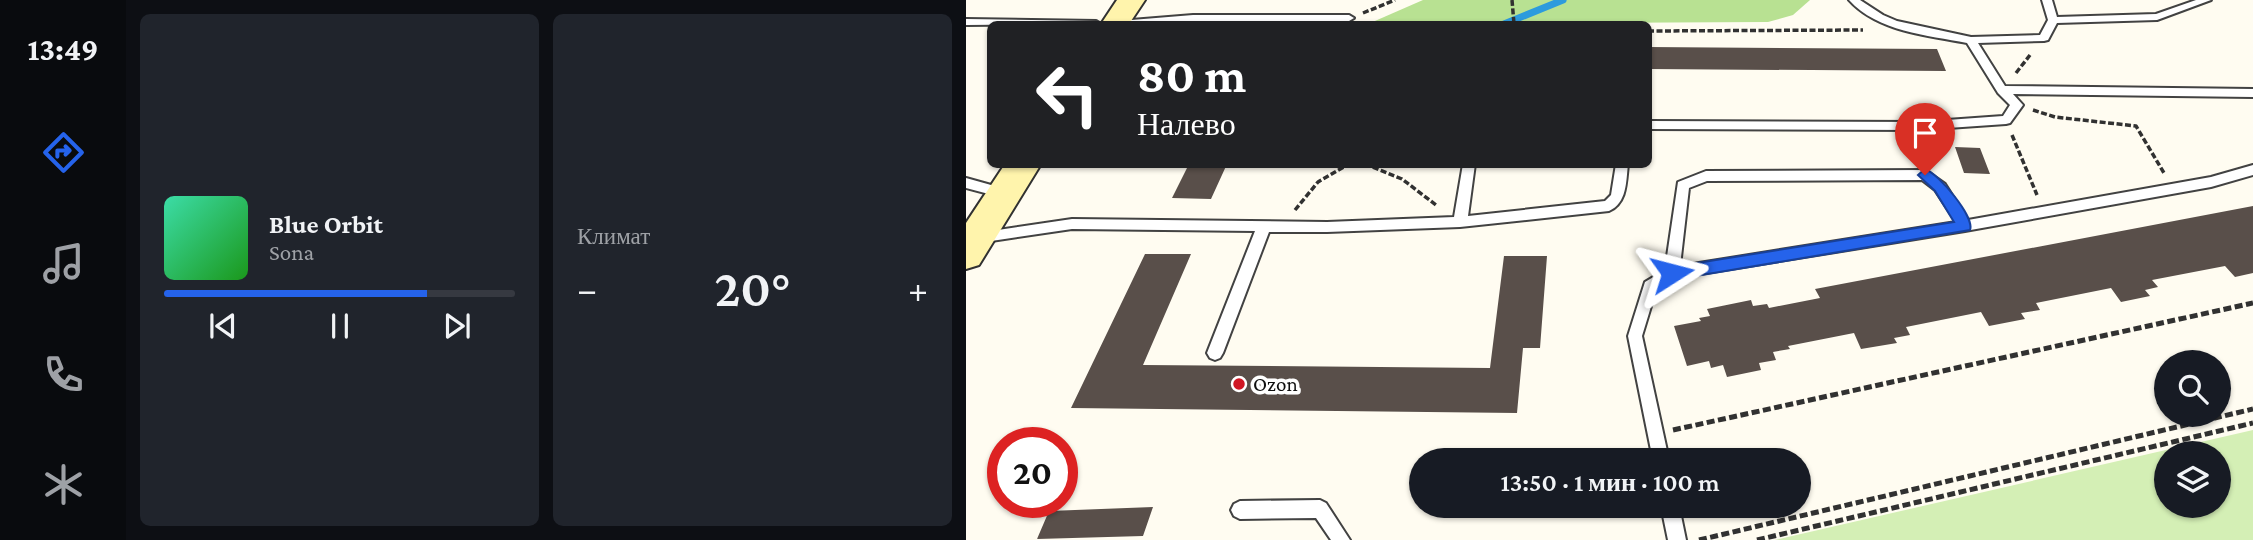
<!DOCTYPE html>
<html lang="ru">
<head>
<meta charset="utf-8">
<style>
	:root { --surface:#171b24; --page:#20242c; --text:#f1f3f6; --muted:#9ea1a6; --line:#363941; --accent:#2563eb }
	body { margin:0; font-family:"Crimson Pro",serif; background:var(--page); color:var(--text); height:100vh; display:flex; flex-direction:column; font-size:26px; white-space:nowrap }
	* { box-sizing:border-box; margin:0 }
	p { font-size:23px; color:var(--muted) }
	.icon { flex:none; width:38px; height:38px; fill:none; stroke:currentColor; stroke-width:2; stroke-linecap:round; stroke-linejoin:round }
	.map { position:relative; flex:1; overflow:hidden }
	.details { display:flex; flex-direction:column; gap:14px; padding:14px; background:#0d0f14; width:840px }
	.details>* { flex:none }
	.banner { position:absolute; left:21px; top:21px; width:665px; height:147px; border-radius:10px; box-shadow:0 2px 5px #0004; background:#202124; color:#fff; overflow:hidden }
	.buttons { position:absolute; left:1188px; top:350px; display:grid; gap:14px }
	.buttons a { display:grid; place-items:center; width:77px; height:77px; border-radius:50%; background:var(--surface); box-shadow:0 2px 5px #0004; font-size:35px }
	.speed { position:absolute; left:21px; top:427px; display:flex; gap:14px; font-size:35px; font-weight:700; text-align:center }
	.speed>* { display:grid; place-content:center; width:91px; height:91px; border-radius:50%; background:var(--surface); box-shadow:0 2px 5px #0004; line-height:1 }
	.speed .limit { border:10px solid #d22; background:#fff; color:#111 }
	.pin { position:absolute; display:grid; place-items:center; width:60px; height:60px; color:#fff; margin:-72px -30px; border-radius:50% 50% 50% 0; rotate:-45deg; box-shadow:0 0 7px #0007 }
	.pin .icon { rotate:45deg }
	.me { position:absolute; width:77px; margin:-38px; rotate:81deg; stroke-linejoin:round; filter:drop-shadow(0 0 5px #0008) }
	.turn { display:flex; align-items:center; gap:24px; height:147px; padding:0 35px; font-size:32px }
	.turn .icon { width:91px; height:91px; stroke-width:2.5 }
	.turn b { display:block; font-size:49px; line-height:60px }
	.big { font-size:52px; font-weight:600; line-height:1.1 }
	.details .card { flex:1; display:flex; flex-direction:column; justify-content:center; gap:10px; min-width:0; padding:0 24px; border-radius:10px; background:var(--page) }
	.song { display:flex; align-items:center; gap:21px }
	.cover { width:84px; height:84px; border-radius:10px; background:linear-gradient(135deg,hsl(160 70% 55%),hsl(120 70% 35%)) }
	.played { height:7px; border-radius:4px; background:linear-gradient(90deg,var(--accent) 75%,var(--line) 75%) }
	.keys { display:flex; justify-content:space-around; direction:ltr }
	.heat { display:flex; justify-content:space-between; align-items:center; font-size:38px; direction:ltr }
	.details .tiles { flex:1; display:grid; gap:14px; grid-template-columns:repeat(2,1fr) }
	.trip { position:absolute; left:443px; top:448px; width:402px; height:70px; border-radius:35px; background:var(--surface); box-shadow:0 2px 5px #0004; font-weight:600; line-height:70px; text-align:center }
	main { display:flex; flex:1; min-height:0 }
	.menu { display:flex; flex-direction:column; width:126px; justify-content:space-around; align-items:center; background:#090b0e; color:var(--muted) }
	.menu .icon { width:49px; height:49px }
	.menu .on { color:var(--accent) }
	.menu b { font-size:32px; color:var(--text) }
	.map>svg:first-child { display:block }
	.green { fill:#d4efb5; fill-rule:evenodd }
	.forest { fill:#b8e192 }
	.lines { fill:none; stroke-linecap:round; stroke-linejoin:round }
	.stream { stroke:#2d9bdd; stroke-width:7 }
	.building { fill:#594f4a }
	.service-casing { stroke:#424242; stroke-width:4 }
	.secondary-casing { stroke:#313131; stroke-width:4 }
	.path-far1 { stroke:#313131; stroke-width:3.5; stroke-dasharray:6 2.5; stroke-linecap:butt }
	.path { stroke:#313131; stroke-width:5; stroke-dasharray:8 3.5; stroke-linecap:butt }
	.service { fill:#fff; fill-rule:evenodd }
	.secondary { fill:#fff4ac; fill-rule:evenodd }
	.route { fill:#2563eb; stroke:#184099; stroke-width:2 }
	.poi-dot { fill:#d01623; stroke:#fff; stroke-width:2.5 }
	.labels { text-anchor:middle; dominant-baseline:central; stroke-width:7; stroke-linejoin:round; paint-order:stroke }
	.poi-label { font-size:21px; fill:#0f0f0f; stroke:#fff; text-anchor:start }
</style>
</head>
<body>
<main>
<nav class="menu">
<b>13:49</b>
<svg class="icon on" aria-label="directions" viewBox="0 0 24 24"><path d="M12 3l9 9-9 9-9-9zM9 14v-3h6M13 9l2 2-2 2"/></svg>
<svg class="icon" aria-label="music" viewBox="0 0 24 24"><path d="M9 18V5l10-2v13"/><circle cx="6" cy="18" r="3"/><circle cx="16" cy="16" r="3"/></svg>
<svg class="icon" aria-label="phone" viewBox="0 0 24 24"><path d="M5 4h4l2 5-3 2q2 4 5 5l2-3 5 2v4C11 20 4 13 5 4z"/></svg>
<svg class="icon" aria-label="climate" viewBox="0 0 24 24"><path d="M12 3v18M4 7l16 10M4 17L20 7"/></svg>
</nav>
<section class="details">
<div class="tiles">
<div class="card">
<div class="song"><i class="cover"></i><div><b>Blue Orbit</b><p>Sona</p></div></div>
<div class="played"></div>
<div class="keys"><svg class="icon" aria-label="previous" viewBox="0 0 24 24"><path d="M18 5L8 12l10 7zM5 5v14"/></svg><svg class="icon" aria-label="pause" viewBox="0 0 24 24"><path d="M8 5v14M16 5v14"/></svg><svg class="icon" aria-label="next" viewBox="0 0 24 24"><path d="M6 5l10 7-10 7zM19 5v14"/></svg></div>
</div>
<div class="card"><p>Климат</p>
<div class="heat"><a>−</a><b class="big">20°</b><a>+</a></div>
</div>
</div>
</section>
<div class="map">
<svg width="1287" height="540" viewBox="0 0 1287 540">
	<rect width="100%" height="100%" fill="#fffcf1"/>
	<path class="green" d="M1287 430V540H809ZM1200 453H1253V506H1200Z"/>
	<path class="forest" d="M457 0H844L827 15 802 22 402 24Z"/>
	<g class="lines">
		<path class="stream" d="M538 24 597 0"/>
	</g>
	<path class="building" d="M682 47 971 49 980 71 682 69Z
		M989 147 1014 148 1024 174 998 173Z
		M223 164H261L245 199 206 198Z
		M1287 206V273L1269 277 1259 266 1186 280 1192 287 1179 290 1184 296 1155 302 1145 288 1070 303 1074 310 1055 313 1059 319 1023 326 1015 312 940 327 944 335 928 338 931 343 895 349 888 333 822 346 824 349 807 352 810 360 793 363 795 370 761 377 757 365 745 368 743 361 721 366 708 326 735 321 733 318 744 316 741 309 785 300 787 306 801 304 803 308 854 298 849 289Z
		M179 254H225L177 365 524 368 538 256H581L574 348H557L551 413 105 408Z
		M187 507 177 536 71 539 83 511Z"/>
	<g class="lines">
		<defs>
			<path id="service" d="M883 0H894L917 15 931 21 1005 37 1074 35 1082 20 1076 0H1086L1091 17 1190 14 1230 0H1245L1191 20 1091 23 1082 40 1078 41 1012 43 1039 86 1287 89V97L1047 94 1057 105 1044 123 1040 124 953 130 682 129V121L953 122 1037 116 1044 105 1032 93 1001 43C961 35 912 32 883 0Z
				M227 15H383L388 18 383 21H227L187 24H148L153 21Z
				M0 19 130 21 135 24 0 25Z
				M497 164H509L502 216 639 201 645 195 650 164H662C660 182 661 203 643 211L494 227 361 232H303L257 353 254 358 249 360 244 358 241 353 289 231 106 229 12 243 5 238 12 233 106 219 361 222 488 217Z
				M1287 165V175L1245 187 999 231 709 278 690 290 676 336 703 460H687L662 336 679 282 699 270 712 182 740 171 959 170 979 184 1002 220 1245 177ZM956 180 969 190 990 222 714 266 723 188 741 181Z
				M0 178 43 190 44 193 38 198 0 188Z
				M354 500 360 503 384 540H365L350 518 274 519 268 516 265 510 268 504 274 501Z
				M695 506H713L720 540H702Z"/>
			<path id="secondary" d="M151 0H179L163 24H135Z
				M39 164H75L13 265 0 269V223Z"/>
		</defs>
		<use href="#service" class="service-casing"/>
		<use href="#secondary" class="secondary-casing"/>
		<path class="path-far1" d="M546 0 548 24
			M397 13 429 0
			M682 31 897 30
			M1050 73 1064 55
			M1067 110 1089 117 1170 126 1198 173
			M1046 135 1071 195
			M399 164 436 179 470 205
			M329 210 352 182 383 164"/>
		<path class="path" d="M707 430 1287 303
			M733 540 1287 409
			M791 540 1287 423"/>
		<use href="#service" class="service"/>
		<use href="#secondary" class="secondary"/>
	</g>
	<path class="route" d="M959 169C973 174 1009 217 1004 230L706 280 698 273 706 267 988 222 969 191 952 175Z"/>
	<circle class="poi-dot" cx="273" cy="384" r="7"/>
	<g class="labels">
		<g class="poi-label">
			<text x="287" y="384">Ozon</text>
		</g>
	</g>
</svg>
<div class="buttons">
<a><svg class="icon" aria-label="search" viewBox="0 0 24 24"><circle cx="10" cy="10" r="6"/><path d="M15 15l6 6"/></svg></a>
<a><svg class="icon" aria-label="layers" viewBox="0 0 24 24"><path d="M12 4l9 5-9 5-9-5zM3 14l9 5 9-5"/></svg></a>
</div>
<div class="speed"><div class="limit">20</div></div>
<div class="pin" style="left:959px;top:175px;background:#d93025"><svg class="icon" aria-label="arrive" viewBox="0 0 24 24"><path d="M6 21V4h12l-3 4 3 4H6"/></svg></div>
<svg class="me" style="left:706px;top:273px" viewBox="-20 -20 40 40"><path d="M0-17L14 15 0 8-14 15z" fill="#2563eb" stroke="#fff" stroke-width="4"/></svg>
<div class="trip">13:50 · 1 мин · 100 m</div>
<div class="banner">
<div class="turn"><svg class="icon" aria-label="left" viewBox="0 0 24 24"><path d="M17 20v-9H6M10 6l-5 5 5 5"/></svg><div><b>80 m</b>Налево</div></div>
</div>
</div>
</main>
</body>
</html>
